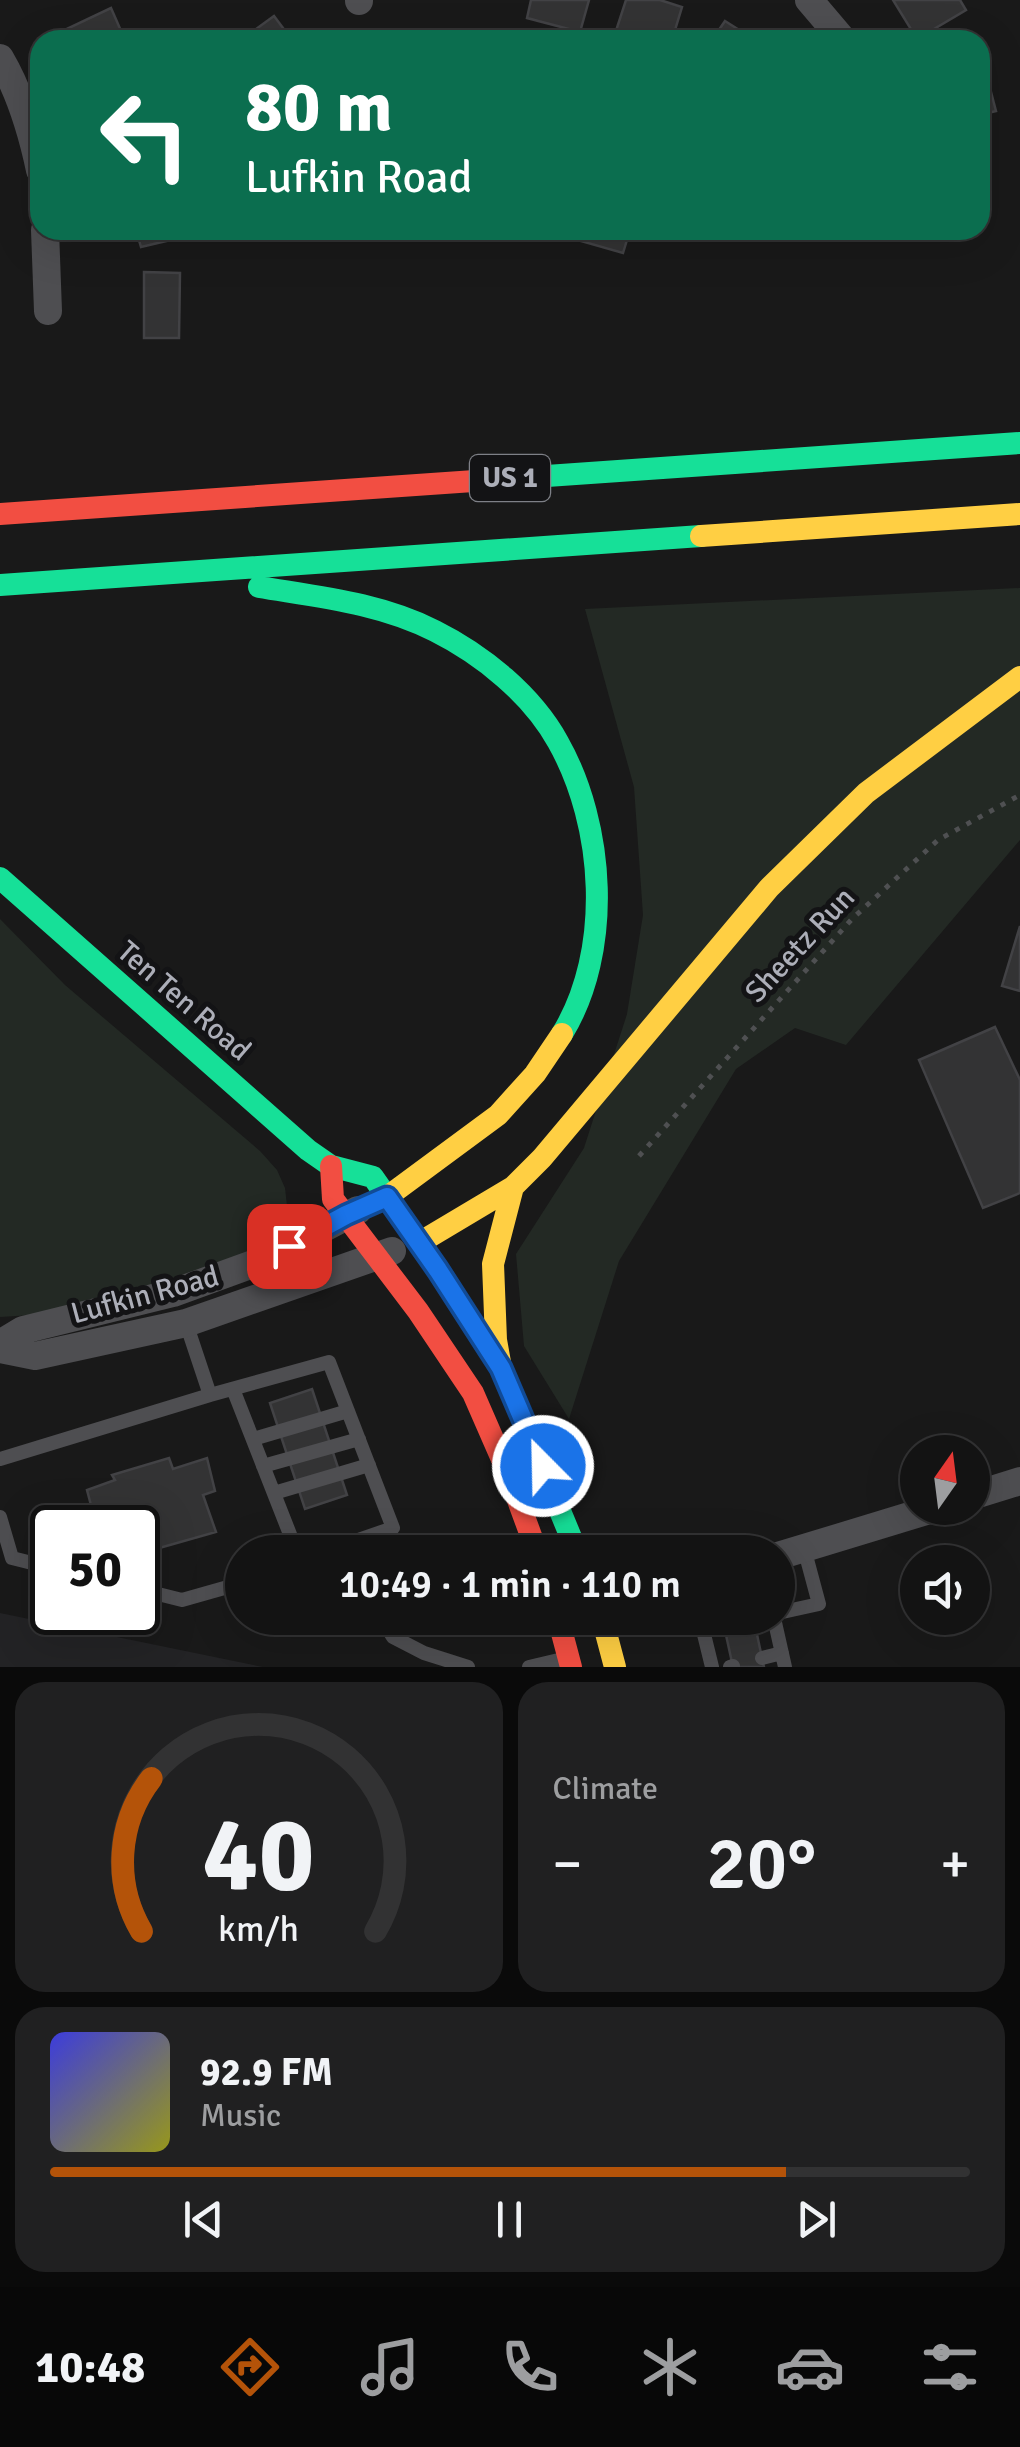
<!DOCTYPE html>
<html lang="en">
<head>
<meta charset="utf-8">
<style>
	:root { --surface:#131313; --page:#202021; --text:#f1f3f6; --muted:#9d9ea0; --line:#323233; --accent:#b45309 }
	body { margin:0; font-family:Signika,sans-serif; background:var(--page); color:var(--text); height:100vh; display:flex; flex-direction:column; font-size:38px; white-space:nowrap }
	* { box-sizing:border-box; margin:0 }
	p { font-size:32px; color:var(--muted) }
	.icon { flex:none; width:55px; height:55px; fill:none; stroke:currentColor; stroke-width:2; stroke-linecap:round; stroke-linejoin:round }
	.map { position:relative; height:1667px; overflow:hidden }
	.details { display:flex; flex-direction:column; gap:15px; padding:15px; background:#0a0a0a; flex:1 }
	.details>* { flex:none }
	.banner { position:absolute; left:30px; top:30px; width:960px; height:210px; border-radius:30px; box-shadow:0 10px 40px #0002,0 0 0 2px var(--line); background:#0b6e4f; color:#fff; overflow:hidden }
	.needle { width:65px; rotate:14deg }
	.buttons { position:absolute; left:900px; top:1435px; display:grid; gap:20px }
	.buttons a { display:grid; place-items:center; width:90px; height:90px; border-radius:50%; background:var(--surface); box-shadow:0 10px 40px #0002,0 0 0 2px var(--line); font-size:50px }
	.speed { position:absolute; left:30px; top:1505px; display:flex; gap:20px; font-size:50px; font-weight:700; text-align:center }
	.speed>* { display:grid; place-content:center; width:130px; height:130px; border-radius:50%; background:var(--surface); box-shadow:0 10px 40px #0002,0 0 0 2px var(--line); line-height:1 }
	.speed .limit { border:5px solid #111; border-radius:15px; background:#fff; color:#111 }
	.pin { position:absolute; display:grid; place-items:center; width:85px; height:85px; color:#fff; margin:-42px; border-radius:20px; box-shadow:0 5px 15px #0006 }
	.me { position:absolute; width:110px; margin:-55px; rotate:337deg; stroke-linejoin:round; filter:drop-shadow(0 0 8px #0008) }
	.turn { display:flex; align-items:center; gap:35px; height:210px; padding:0 50px; font-size:45px }
	.turn .icon { width:130px; height:130px; stroke-width:2.5 }
	.turn b { display:block; font-size:70px; line-height:85px }
	.big { font-size:75px; font-weight:600; line-height:1.1 }
	.details .widget { flex:1; display:flex; flex-direction:column; justify-content:center; gap:15px; min-width:0; padding:0 35px; border-radius:30px; background:var(--page) }
	.details .dial { align-items:center; gap:0 }
	.dial svg { height:260px; overflow:visible; fill:none; stroke:var(--line); stroke-width:7; stroke-linecap:round; text-anchor:middle }
	.dial text { fill:var(--text); stroke:none }
	.song { display:flex; align-items:center; gap:30px }
	.cover { width:120px; height:120px; border-radius:15px; background:linear-gradient(135deg,hsl(240 70% 55%),hsl(60 70% 35%)) }
	.played { height:10px; border-radius:5px; background:linear-gradient(90deg,var(--accent) 80%,var(--line) 80%) }
	.keys { display:flex; justify-content:space-around; direction:ltr }
	.heat { display:flex; justify-content:space-between; align-items:center; font-size:55px; direction:ltr }
	.details .tiles { flex:1; display:grid; gap:15px; grid-template-columns:1fr 1fr }
	.widget:last-child { grid-column:span 2 }
	.trip { position:absolute; left:225px; top:1535px; width:570px; height:100px; border-radius:50px; background:var(--surface); box-shadow:0 10px 40px #0002,0 0 0 2px var(--line); font-weight:600; line-height:100px; text-align:center }
	.tabs { display:flex; height:160px; justify-content:space-around; align-items:center; background:#080808; color:var(--muted) }
	.tabs .icon { width:70px; height:70px }
	.tabs .current { color:var(--accent) }
	.tabs b { font-size:45px; color:var(--text) }
	.map>svg:first-child { display:block }
	.built { fill:#232325 }
	.green { fill:#232924 }
	.building { fill:#333334; stroke:#424245; stroke-width:2.5 }
	.lines { fill:none; stroke-linecap:round; stroke-linejoin:round }
	.path { stroke:#4f5052; stroke-width:5; stroke-dasharray:5 8; stroke-linecap:butt }
	.lane { stroke:#4e4e51; stroke-width:14 }
	.street { stroke:#4e4e51; stroke-width:28 }
	.fast { stroke:#16e098; stroke-width:22 }
	.slow { stroke:#ffcf43; stroke-width:22 }
	.jam { stroke:#f24e42; stroke-width:22 }
	.route-casing { stroke:#114b97; stroke-width:25 }
	.route { stroke:#1a73e8; stroke-width:18 }
	.labels { text-anchor:middle; dominant-baseline:central; stroke-width:10; stroke-linejoin:round; paint-order:stroke }
	.shield { fill:#131315; stroke:#7e8087; stroke-width:2.5 }
	.shield-label { font-size:28px; font-weight:bold; fill:#acaeb8 }
	.street-label { font-size:30px; fill:#acaeb8; stroke:#131315 }
</style>
</head>
<body>
<div class="map">
<svg width="1020" height="1667" viewBox="0 0 1020 1667">
	<rect width="100%" height="100%" fill="#191919"/>
	<path class="built" d="M0 1613 263 1667H0Z"/>
	<path class="green" d="M1020 588V840L846 1045 795 1028 736 1069 619 1261 569 1419 524 1346 516 1254 584 1148 627 1014 643 915 634 787 585 609Z
		M0 919 65 985 260 1151 277 1170 285 1188 287 1206 279 1226 267 1245 161 1288 32 1315 0 1317Z"/>
	<path class="building" d="M531 0H589L580 32 527 18Z
		M626 0H660L682 7 672 40H613Z
		M893 0H960L966 10 917 39Z
		M111 8 125 40H61L58 33Z
		M274 16 292 40H241Z
		M725 21 755 40H712Z
		M980 50 996 111 980 115Z
		M136 230H195L196 234 141 247Z
		M557 230H630L623 253 556 234Z
		M144 272 180 273 179 338H144Z
		M1020 926V991L1002 986Z
		M995 1027 1020 1080V1193L983 1208 919 1060Z
		M312 1389 347 1495 305 1509 270 1403Z
		M169 1458 173 1469 207 1458 215 1491 203 1495 216 1532 138 1554V1528H97L87 1490 115 1480 112 1475Z
		M756 1630 764 1667H733L726 1635Z"/>
	<g class="lines">
		<path class="path" d="M639 1156 852 919 938 840 1020 795
			M651 1625 658 1618"/>
		<path class="lane" d="M186 1323 210 1395
			M253 1439 348 1411
			M0 1459 210 1395 329 1362 393 1528 355 1541 293 1542 233 1389
			M263 1466 359 1439
			M274 1493 369 1465
			M0 1517 12 1558 52 1568
			M138 1589 182 1600 242 1583
			M778 1613 819 1604 804 1548
			M381 1618 393 1637 424 1653 468 1667
			M700 1618 712 1667
			M774 1618 785 1667
			M703 1630 757 1618
			M762 1658 782 1653
			M529 1667 567 1658
			M730 1667 733 1666"/>
		<path class="street" d="M809 0 843 40
			M359 1V0
			M0 58C20 92 32 132 40 170
			M45 230 48 311
			M0 1344 23 1330 173 1293 261 1261 358 1210
			M0 1349 35 1356 186 1323 392 1251
			M972 1496 1020 1481
			M778 1556 936 1508"/>
		<path class="fast" d="M518 478 1020 443
			M0 585 701 536
			M259 587C319 597 380 603 435 631 483 655 532 695 558 742 605 825 613 951 562 1034
			M0 878 308 1150 331 1166 373 1177 438 1270 501 1368 577 1552"/>
		<path class="slow" d="M701 536 1020 514
			M387 1197 498 1115 535 1074 562 1034
			M419 1243 513 1187 542 1158 769 888 866 793 1020 677
			M501 1368 496 1340 493 1264 513 1187
			M602 1618 615 1667"/>
		<path class="jam" d="M0 514 518 478
			M331 1166 333 1199 418 1311 473 1393 508 1473 537 1552
			M558 1618 571 1667"/>
	</g>
	<g class="lines">
		<defs>
			<path id="route" d="M289 1246 346 1215 387 1197 438 1270 501 1368 543 1466"/>
		</defs>
		<use href="#route" class="route-casing"/>
		<use href="#route" class="route"/>
	</g>
	<g class="labels">
		<rect class="shield" x="470" y="455" width="80" height="46" rx="8"/>
		<g class="shield-label">
			<text x="510" y="478">US 1</text>
		</g>
		<g class="street-label">
			<text transform="translate(800 945) rotate(-47)">Sheetz Run</text>
			<text transform="translate(184 1001) rotate(41)">Ten Ten Road</text>
			<text transform="translate(145 1295) rotate(-15)">Lufkin Road</text>
		</g>
	</g>
</svg>
<div class="buttons">
<a><svg class="needle" viewBox="-14 -14 28 28"><path d="M0-13l5 13h-10z" fill="#e53935"/><path d="M0 13l5-13h-10z" fill="#9d9ea0"/></svg></a>
<a><svg class="icon" aria-label="sound" viewBox="0 0 24 24"><path d="M4 9h4l5-4v14l-5-4H4zM17 9q2 3 0 6"/></svg></a>
</div>
<div class="speed"><div class="limit">50</div></div>
<div class="pin" style="left:289px;top:1246px;background:#d93025"><svg class="icon" aria-label="arrive" viewBox="0 0 24 24"><path d="M6 21V4h12l-3 4 3 4H6"/></svg></div>
<svg class="me" style="left:543px;top:1466px" viewBox="-20 -20 40 40"><circle r="17" fill="#1a73e8" stroke="#fff" stroke-width="3"/><path d="M0-11L8 9 0 5-8 9z" fill="#fff"/></svg>
<div class="trip">10:49 · 1 min · 110 m</div>
<div class="banner">
<div class="turn"><svg class="icon" aria-label="left" viewBox="0 0 24 24"><path d="M17 20v-9H6M10 6l-5 5 5 5"/></svg><div><b>80 m</b>Lufkin Road</div></div>
</div>
</div>
<section class="details">
<div class="tiles">
<div class="widget dial"><svg viewBox="0 0 100 80">
<path d="M14 69A42 42 0 1 1 86 69"/>
<path d="M14 69A42 42 0 0 1 17 22" stroke="#b45309"/>
<text x="50" y="56" font-size="32" font-weight="700">40</text>
<text x="50" y="72" font-size="11">km/h</text>
</svg></div>
<div class="widget"><p>Climate</p>
<div class="heat"><a>−</a><b class="big">20°</b><a>+</a></div>
</div>
<div class="widget">
<div class="song"><i class="cover"></i><div><b>92.9 FM</b><p>Music</p></div></div>
<div class="played"></div>
<div class="keys"><svg class="icon" aria-label="previous" viewBox="0 0 24 24"><path d="M18 5L8 12l10 7zM5 5v14"/></svg><svg class="icon" aria-label="pause" viewBox="0 0 24 24"><path d="M8 5v14M16 5v14"/></svg><svg class="icon" aria-label="next" viewBox="0 0 24 24"><path d="M6 5l10 7-10 7zM19 5v14"/></svg></div>
</div>
</div>
</section>
<nav class="tabs">
<b>10:48</b>
<svg class="icon current" aria-label="directions" viewBox="0 0 24 24"><path d="M12 3l9 9-9 9-9-9zM9 14v-3h6M13 9l2 2-2 2"/></svg>
<svg class="icon" aria-label="music" viewBox="0 0 24 24"><path d="M9 18V5l10-2v13"/><circle cx="6" cy="18" r="3"/><circle cx="16" cy="16" r="3"/></svg>
<svg class="icon" aria-label="phone" viewBox="0 0 24 24"><path d="M5 4h4l2 5-3 2q2 4 5 5l2-3 5 2v4C11 20 4 13 5 4z"/></svg>
<svg class="icon" aria-label="climate" viewBox="0 0 24 24"><path d="M12 3v18M4 7l16 10M4 17L20 7"/></svg>
<svg class="icon" aria-label="car" viewBox="0 0 24 24"><path d="M5 17H2v-5l4-1 3-4h7l3 4 3 1v5h-3M9 17h6M6 11h13"/><circle cx="7" cy="17" r="2"/><circle cx="17" cy="17" r="2"/></svg>
<svg class="icon" aria-label="filters" viewBox="0 0 24 24"><path d="M4 7h16M4 17h16"/><circle cx="9" cy="7" r="2"/><circle cx="15" cy="17" r="2"/></svg>
</nav>
</body>
</html>
